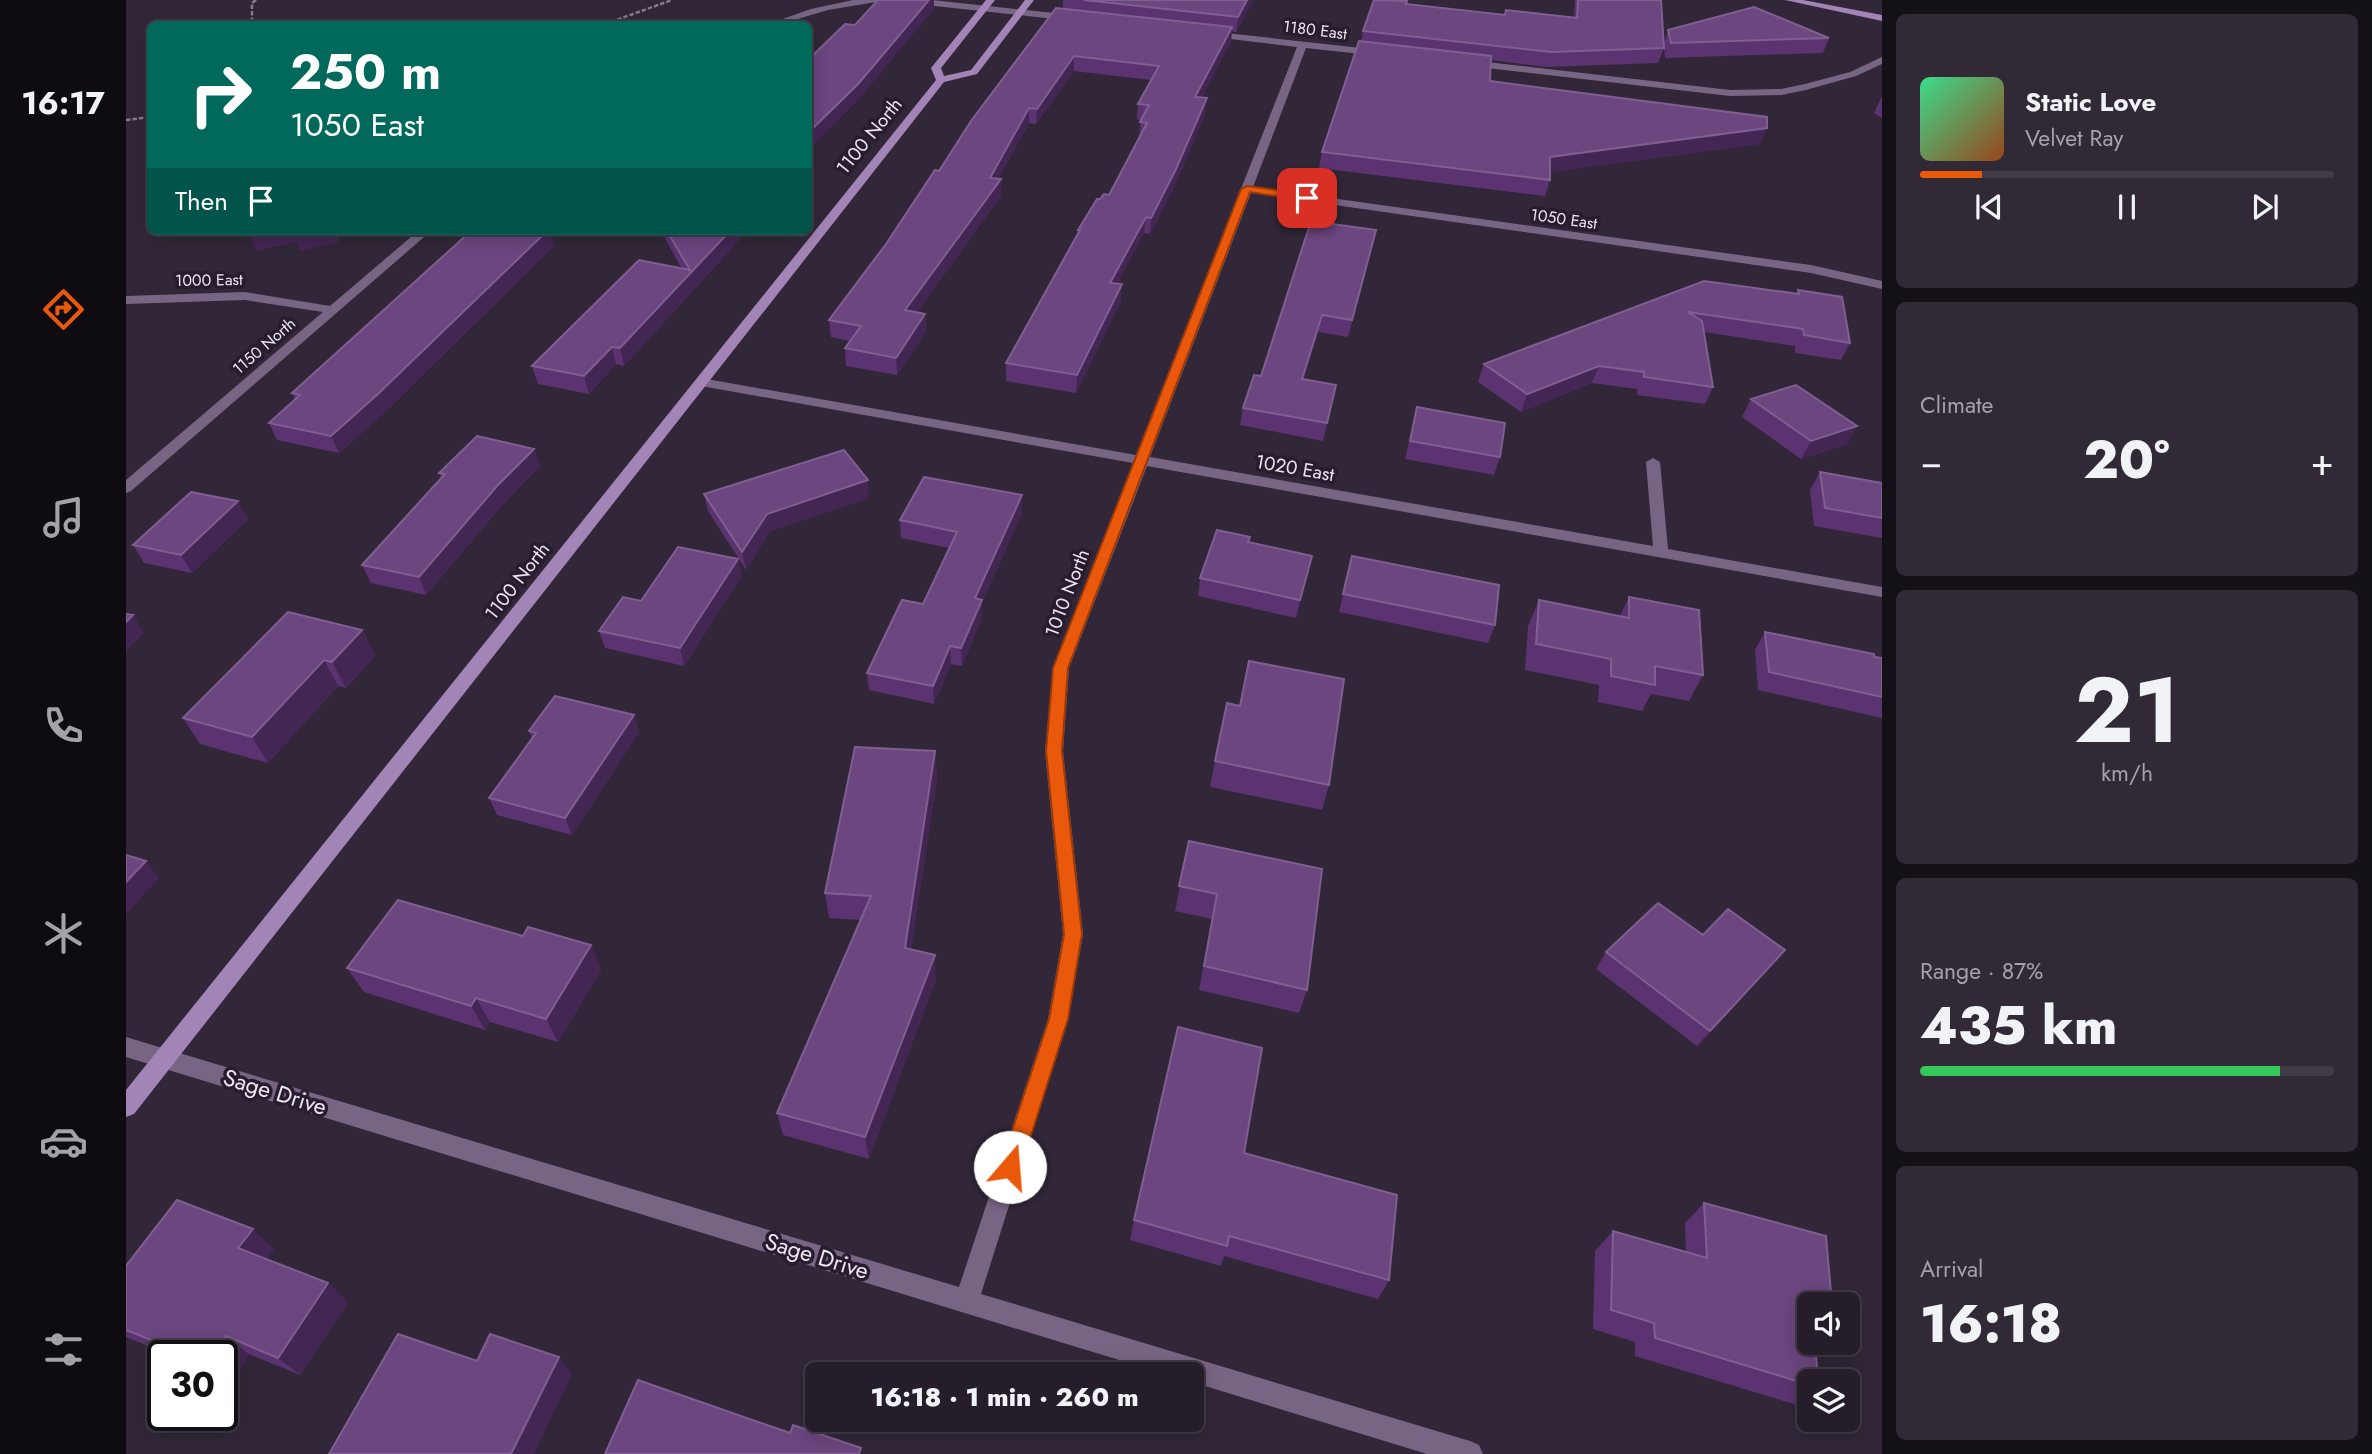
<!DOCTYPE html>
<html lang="en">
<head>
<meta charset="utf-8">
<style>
	:root { --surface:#251d2a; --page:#312a36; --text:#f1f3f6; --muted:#a3a2a8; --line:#423b47; --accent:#ea580c }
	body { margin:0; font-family:Jost,sans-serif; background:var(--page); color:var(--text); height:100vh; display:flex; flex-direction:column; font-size:26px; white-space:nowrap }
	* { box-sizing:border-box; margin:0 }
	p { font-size:23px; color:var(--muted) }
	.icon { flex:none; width:38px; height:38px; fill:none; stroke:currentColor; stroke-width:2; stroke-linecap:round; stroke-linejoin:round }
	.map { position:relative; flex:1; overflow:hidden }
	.side { display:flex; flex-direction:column; gap:14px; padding:14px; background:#141017; width:490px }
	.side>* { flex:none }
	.banner { position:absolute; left:21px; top:21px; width:665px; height:214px; border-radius:10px; box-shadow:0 4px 18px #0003,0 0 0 2px var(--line); background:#00695c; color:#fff; overflow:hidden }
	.fabs { position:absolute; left:1671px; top:1292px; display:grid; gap:14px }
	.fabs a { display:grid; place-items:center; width:63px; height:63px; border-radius:10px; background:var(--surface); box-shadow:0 4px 18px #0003,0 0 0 2px var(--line); font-size:35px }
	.speed { position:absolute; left:21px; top:1340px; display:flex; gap:14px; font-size:35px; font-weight:700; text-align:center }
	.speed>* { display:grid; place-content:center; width:91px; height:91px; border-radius:50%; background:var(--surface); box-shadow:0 4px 18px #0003,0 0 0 2px var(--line); line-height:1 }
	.speed .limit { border:4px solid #111; border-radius:10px; background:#fff; color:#111 }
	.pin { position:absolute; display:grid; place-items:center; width:60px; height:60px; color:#fff; margin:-30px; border-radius:14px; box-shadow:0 4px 10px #0006 }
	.me { position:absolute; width:77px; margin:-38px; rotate:18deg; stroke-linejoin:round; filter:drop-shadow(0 0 5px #0008) }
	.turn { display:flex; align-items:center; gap:24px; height:147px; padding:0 28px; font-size:32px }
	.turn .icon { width:91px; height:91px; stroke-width:2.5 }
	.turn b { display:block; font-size:49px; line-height:60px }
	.then { display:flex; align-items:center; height:66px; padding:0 28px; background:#0003; gap:14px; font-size:26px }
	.big { font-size:52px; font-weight:800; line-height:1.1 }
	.side .tile { flex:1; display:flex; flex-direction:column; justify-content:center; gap:10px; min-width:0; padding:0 24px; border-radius:10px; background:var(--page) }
	.side .dial { align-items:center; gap:0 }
	.dial b { font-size:91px; line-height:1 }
	.song { display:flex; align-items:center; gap:21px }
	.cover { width:84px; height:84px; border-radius:10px; background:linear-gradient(135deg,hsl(150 70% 55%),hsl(20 70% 35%)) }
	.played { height:7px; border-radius:4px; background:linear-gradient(90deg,var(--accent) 15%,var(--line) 15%) }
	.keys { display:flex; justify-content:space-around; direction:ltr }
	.heat { display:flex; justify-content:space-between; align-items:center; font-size:38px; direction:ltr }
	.charge { height:10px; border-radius:5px; background:linear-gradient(90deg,#34c759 87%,var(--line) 0) }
	.trip { position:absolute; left:679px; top:1362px; width:399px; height:70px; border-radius:10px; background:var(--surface); box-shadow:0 4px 18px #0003,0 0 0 2px var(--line); font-weight:800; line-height:70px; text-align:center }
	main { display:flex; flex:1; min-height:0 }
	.dock { display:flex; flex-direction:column; width:126px; justify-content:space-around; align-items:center; background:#0f0c11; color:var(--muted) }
	.dock .icon { width:49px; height:49px }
	.dock .on { color:var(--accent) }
	.dock b { font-size:32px; color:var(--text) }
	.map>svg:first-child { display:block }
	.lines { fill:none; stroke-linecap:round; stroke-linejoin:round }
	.path { stroke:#857c8b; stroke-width:2.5; stroke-dasharray:4.5 2; stroke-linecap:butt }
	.street { fill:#786584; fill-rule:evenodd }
	.secondary { fill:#a384b6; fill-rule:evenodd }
	.wall { fill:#5b3371 }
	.shaded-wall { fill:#442654 }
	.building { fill:#6b467f; stroke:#7f5f91; stroke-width:2 }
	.route { fill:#ea580c; stroke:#983908; stroke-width:2 }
	.labels { text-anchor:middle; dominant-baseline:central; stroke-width:7; stroke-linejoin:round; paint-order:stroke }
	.far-street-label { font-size:16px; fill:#ede6f2; stroke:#271d2e }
	.street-label { font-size:19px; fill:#ede6f2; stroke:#271d2e }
	.near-street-label { font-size:23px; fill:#ede6f2; stroke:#271d2e }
</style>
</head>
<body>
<main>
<nav class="dock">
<b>16:17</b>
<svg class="icon on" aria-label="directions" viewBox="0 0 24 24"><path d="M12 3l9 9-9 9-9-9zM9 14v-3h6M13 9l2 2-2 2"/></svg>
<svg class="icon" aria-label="music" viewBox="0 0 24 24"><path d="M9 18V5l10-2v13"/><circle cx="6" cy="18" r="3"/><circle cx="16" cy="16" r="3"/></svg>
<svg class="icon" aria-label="phone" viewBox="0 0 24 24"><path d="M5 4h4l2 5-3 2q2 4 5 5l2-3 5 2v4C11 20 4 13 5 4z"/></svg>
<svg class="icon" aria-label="climate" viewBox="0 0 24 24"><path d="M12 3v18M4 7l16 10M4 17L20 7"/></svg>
<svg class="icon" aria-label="car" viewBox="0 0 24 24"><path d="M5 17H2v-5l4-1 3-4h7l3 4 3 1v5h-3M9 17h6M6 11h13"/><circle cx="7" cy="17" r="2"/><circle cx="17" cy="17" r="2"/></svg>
<svg class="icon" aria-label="filters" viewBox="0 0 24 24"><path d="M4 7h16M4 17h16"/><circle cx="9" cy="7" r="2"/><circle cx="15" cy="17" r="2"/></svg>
</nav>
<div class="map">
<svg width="1756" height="1454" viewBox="0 0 1756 1454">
	<rect width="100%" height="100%" fill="#312738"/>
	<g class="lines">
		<path class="path" d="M130 0 126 3V21L138 24
			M479 24 546 0
			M0 120 24 117"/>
		<path class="street" d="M727 0H762L702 10 655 24H642L685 9Z
			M777 0H806L947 15 952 18 947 21 781 3Z
			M1082 31 1253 50 1258 53 1253 56 1180 48 1127 187 1685 265 1756 281V289L1685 273 1125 193 1024 457 1527 546 1520 462 1527 458 1534 462 1542 549 1756 587V597L1021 466 943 668 937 751 957 934 942 1019 855 1294 1344 1441 1353 1445 1357 1454H1301L1066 1382V1374H1039L0 1057V1037L833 1287 922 1019 937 934 919 751 927 668 1007 463 575 386 568 382 575 378 1010 455 1171 47 1079 36 1077 34Z
			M1756 57V64L1730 76 1680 90 1655 95 1604 96 1343 66 1338 63 1343 60 1604 90 1655 89 1679 84 1724 72Z
			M292 231H305L5 491 0 493V480L197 312 119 300 0 304V296L119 292 204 306Z"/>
		<path class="secondary" d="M860 0H869L815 68 818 76 845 70 899 0H908L851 74 818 82 8 1114 0 1117V1090L810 80 805 68Z
			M1659 0H1677L1756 15V21Z"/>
	</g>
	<path class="wall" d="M937 0H1127L1110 32 1106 31 1105 42 1075 98 1079 114 1049 185 1024 234 1018 233 991 284 995 301 950 393 880 381V363L952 235V230L974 199 983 195 1013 137 1015 120 1011 119 1012 104 1025 80 948 71 910 124 903 123 872 179H875V196L791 312 799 314 800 331 771 375 720 366 719 348 724 341 705 337 703 320 760 244 813 171 937 9Z
		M1449 0H1535L1538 44 1542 30 1703 38 1697 53 1539 58 1538 48 1532 63 1421 67 1365 60 1364 81 1634 144 1424 172V180L1419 196 1193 168 1196 152 1235 42 1237 31 1280 4 1378 15 1380 10 1448 17Z
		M1756 96V118L1748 113Z
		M535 231H613L614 239 498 366 490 364 463 394 412 384 406 366 556 269Z
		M428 246 260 411 213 453 151 440 143 423 169 400 166 393Z
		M1246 247 1222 337 1192 332 1178 379 1210 385 1197 441 1114 425 1117 408 1135 376Z
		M1578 281 1670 294 1672 290 1724 343 1715 360 1669 353V346L1578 332 1587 387 1579 404 1511 395V389L1466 383 1395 412 1352 382 1358 364Z
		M1625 399 1731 426 1721 444 1675 459 1616 417Z
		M1291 407 1374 457 1368 475 1279 459Z
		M408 449 414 466 377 504 300 595 245 583 236 565 316 479 313 473Z
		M1694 472 1756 483V538L1688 526 1684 490Z
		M578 494 743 498 644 531 620 570 582 511Z
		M896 495V513L856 602V618L836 666 825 664 808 704 743 690 741 673 797 604 823 548 775 538 774 520Z
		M122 519 66 573 18 563 7 545Z
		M1124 537 1123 543 1186 556 1170 618 1072 596 1074 578Z
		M1226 556 1369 625 1362 643 1213 612Z
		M612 559 615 577 558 666 479 648 473 631 515 601Z
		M1503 597 1577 675 1563 701 1525 694 1516 711 1472 702 1473 685 1399 670 1402 626 1413 600 1494 616Z
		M236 630 249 656 220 688 212 686 142 763 74 744 57 718Z
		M1639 632 1756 658V718L1632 690 1629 650Z
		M403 731 513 732 446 835 371 815 363 798 406 739Z
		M809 751 811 777 785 949 810 979 743 1159 657 1135 651 1113 735 920 703 918 699 893Z
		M1089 761 1203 785 1196 810 1084 787Z
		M1063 841 1181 990 1173 1013 1073 990 1086 919 1049 911Z
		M1577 935 1659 950 1646 966 1571 1046 1470 969 1480 952Z
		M397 936 465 945 475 970 432 1042 364 1022 359 1030 238 992 221 968Z
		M1118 1153 1263 1280 1252 1299 1098 1256 1095 1266 1004 1240 1008 1220Z
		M1578 1203 1684 1304V1394L1668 1404 1509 1356V1342L1467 1329 1469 1251 1487 1231 1560 1252 1559 1223Z
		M148 1249 140 1259 202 1283 222 1302 174 1375 123 1354 106 1381 96 1376V1356H47L0 1337V1266Z"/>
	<path class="shaded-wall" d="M803 0H808V9L734 98 682 151V133Z
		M1121 0H1127L1110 32 1112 17Z
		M1106 27 1105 42 1068 113 1069 97Z
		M948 56V71L910 124 911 109Z
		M1081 98 1079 114 1049 185 1024 234 1025 218Z
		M903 108V123L864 194V178Z
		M1641 128 1634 144 1419 173 1424 157Z
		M875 179V196L780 327 779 310Z
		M1020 217 1018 233 983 300 984 283Z
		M1250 230 1246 247 1222 337 1226 320Z
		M138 231H209L213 242 174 251 171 242 130 251 123 234Z
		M421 231H423L428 246 260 411 213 453 205 436Z
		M604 231H613L614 239 498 366 494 348Z
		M996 284 995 301 950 393 951 375Z
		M799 314 800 331 771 375 770 358Z
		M1196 315 1192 332 1173 396 1176 379Z
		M486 347 490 364 463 394 458 376Z
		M1473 366 1466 383 1395 412 1401 394Z
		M1731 426 1721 444 1675 459 1685 441Z
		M408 449 414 466 377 504 300 595 293 577 371 486Z
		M742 480 743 498 644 531 620 570 616 552 641 514Z
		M896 495V513L856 602V618L836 666 835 648 849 598Z
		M112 501 122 519 66 573 55 555Z
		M1186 556 1182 574 1170 618 1174 600Z
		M612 559 615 577 558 666 554 648Z
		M7 615 18 633 0 651V622Z
		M236 630 249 656 220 688 206 662Z
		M824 646 825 664 808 704 807 686Z
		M198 660 212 686 142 763 126 737Z
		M508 715 513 732 446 835 439 818Z
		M809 751 811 777 782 972 779 948Z
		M20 861 33 878 0 914V882Z
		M465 945 475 970 432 1042 420 1019Z
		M1659 950 1646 966 1571 1046 1584 1031Z
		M809 955 810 979 743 1159 739 1137Z
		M350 998 364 1022 359 1030 345 1006Z
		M127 1229 148 1249 134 1268 112 1248Z
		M202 1283 222 1302 174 1375 152 1358Z
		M100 1336 123 1354 106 1381 96 1373V1356H87Z
		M433 1357 446 1374 408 1454H385Z"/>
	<path class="building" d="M752 0H803L733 83 682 133V60L719 24 729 25Z
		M958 0H1121L1112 17Z
		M1248 0 1281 1 1280 4 1379 15 1380 10 1451 18 1452 0H1535L1538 48 1425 52 1237 31Z
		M1628 7 1703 38 1545 43 1542 30Z
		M930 8 1106 27 1069 97 1081 98 1050 169 1025 218 1020 217 984 283 996 284 951 375 880 363 954 230H952L971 199H974L978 194 983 195 1021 123 1014 122 1023 105 1012 104 1033 66 948 56 911 109 903 108 864 178 875 179 779 310 799 314 770 358 719 348 735 326 703 320 760 244 809 170 813 171 845 121Z
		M1233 41 1365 56 1364 81 1641 117V128L1424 157V180L1196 152Z
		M1185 221 1250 230 1226 320 1196 315 1176 379 1210 385 1201 423 1117 408 1128 375 1135 376Z
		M122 231H138L123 234Z
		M166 231H181L167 234Z
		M345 231H391L405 233 421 231 253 393 205 436 143 423 174 395 166 393Z
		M541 231H604L494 348 486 347 458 376 406 366 513 260 564 270Z
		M1578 281 1673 294 1672 290 1716 297 1724 343 1678 335 1677 329 1562 312 1576 321 1587 387 1518 377V372L1473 366 1401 394 1358 364Z
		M1670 385 1731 426 1685 441 1625 399Z
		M1291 407 1379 423 1374 457 1284 441Z
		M351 436 408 449 371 486 293 577 236 565 319 474 313 473Z
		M718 450 742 480 641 514 616 552 578 494Z
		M1694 472 1756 483V518L1699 508Z
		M798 477 896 495 849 598 856 600 835 648 824 646 807 686 741 673 776 600 797 604 831 532 774 520Z
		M65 492 112 501 55 555 7 545Z
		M1091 530 1124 537 1122 542 1186 556 1174 600 1074 578Z
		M552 547 612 559 554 648 473 631 497 597 515 601Z
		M1226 556 1373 585 1369 625 1217 594Z
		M1503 597 1573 610 1577 675 1529 666V685L1485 676V659L1410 644 1413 600 1503 618Z
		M162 612 236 630 206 662 198 660 126 737 57 718Z
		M0 614 7 615 0 622Z
		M1639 632 1748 654V657L1756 658V697L1643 672Z
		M1123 661 1218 679 1203 785 1089 761 1101 703 1114 706Z
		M429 696 508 715 439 818 363 798 410 733 403 731Z
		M729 747 809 751 779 948 809 955 739 1137 651 1113 745 896 699 893Z
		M1063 841 1196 869 1181 990 1078 966 1091 894 1053 886Z
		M0 855 20 861 0 882Z
		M272 900 397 936 402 927 465 945 420 1019 350 998 345 1006 221 968Z
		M1532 903 1577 935 1602 909 1659 950 1584 1031 1480 952Z
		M1052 1027 1136 1048 1118 1153 1271 1195 1263 1280 1103 1236 1101 1246 1008 1220Z
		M51 1200 127 1229 112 1248 202 1283 152 1358 100 1336 87 1356H65L0 1330V1266Z
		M1578 1203 1700 1236 1706 1304H1684V1342H1689L1692 1381H1684V1385L1529 1338 1528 1323 1485 1310 1487 1231 1581 1258Z
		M272 1334 351 1361 364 1334 433 1357 385 1454H203Z
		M512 1380 664 1433 667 1425 735 1448 733 1454H479Z"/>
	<path class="route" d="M1121 186 1181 194 1186 198 1181 201 1124 192 942 668 936 751 956 934 942 1019 895 1167 892 1174 884 1177 877 1174 874 1167 923 1019 938 934 920 751 927 668 1115 189Z"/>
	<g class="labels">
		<g class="far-street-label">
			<text transform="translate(1189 30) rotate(7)">1180 East</text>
			<text transform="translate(1438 219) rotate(8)">1050 East</text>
			<text transform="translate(83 280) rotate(-1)">1000 East</text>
			<text transform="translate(138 346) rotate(-41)">1150 North</text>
		</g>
		<g class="street-label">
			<text transform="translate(743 136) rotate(-51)">1100 North</text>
			<text transform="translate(1169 468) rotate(10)">1020 East</text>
			<text transform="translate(391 581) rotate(-52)">1100 North</text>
			<text transform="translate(941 593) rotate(-69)">1010 North</text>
		</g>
		<g class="near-street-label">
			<text transform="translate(149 1092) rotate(17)">Sage Drive</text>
			<text transform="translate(691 1256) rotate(17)">Sage Drive</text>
		</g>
	</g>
</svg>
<div class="fabs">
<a><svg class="icon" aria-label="sound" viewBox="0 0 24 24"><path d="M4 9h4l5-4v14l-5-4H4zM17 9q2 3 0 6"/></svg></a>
<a><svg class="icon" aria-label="layers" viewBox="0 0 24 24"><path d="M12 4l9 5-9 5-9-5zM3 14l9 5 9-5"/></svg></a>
</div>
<div class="speed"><div class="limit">30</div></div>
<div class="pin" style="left:1181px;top:198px;background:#d93025"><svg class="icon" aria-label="arrive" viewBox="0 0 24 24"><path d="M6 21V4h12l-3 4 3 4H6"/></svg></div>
<svg class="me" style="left:884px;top:1167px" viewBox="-20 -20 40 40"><circle r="19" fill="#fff"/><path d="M0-13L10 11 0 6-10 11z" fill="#ea580c"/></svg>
<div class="trip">16:18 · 1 min · 260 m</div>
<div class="banner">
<div class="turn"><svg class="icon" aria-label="right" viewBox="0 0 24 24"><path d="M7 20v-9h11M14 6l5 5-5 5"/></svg><div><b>250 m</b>1050 East</div></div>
<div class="then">Then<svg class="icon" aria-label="arrive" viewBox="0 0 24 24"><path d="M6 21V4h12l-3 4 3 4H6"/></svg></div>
</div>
</div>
<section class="side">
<div class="tile">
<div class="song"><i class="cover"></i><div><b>Static Love</b><p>Velvet Ray</p></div></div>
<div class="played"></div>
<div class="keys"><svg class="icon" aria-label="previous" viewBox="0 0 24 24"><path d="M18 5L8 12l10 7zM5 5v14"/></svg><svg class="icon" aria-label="pause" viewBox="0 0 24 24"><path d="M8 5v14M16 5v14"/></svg><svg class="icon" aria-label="next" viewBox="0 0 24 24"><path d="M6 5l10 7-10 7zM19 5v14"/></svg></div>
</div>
<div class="tile"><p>Climate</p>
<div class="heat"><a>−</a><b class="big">20°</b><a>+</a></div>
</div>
<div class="tile dial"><b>21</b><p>km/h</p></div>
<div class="tile"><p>Range · 87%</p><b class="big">435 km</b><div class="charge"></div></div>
<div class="tile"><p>Arrival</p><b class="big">16:18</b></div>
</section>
</main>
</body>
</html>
